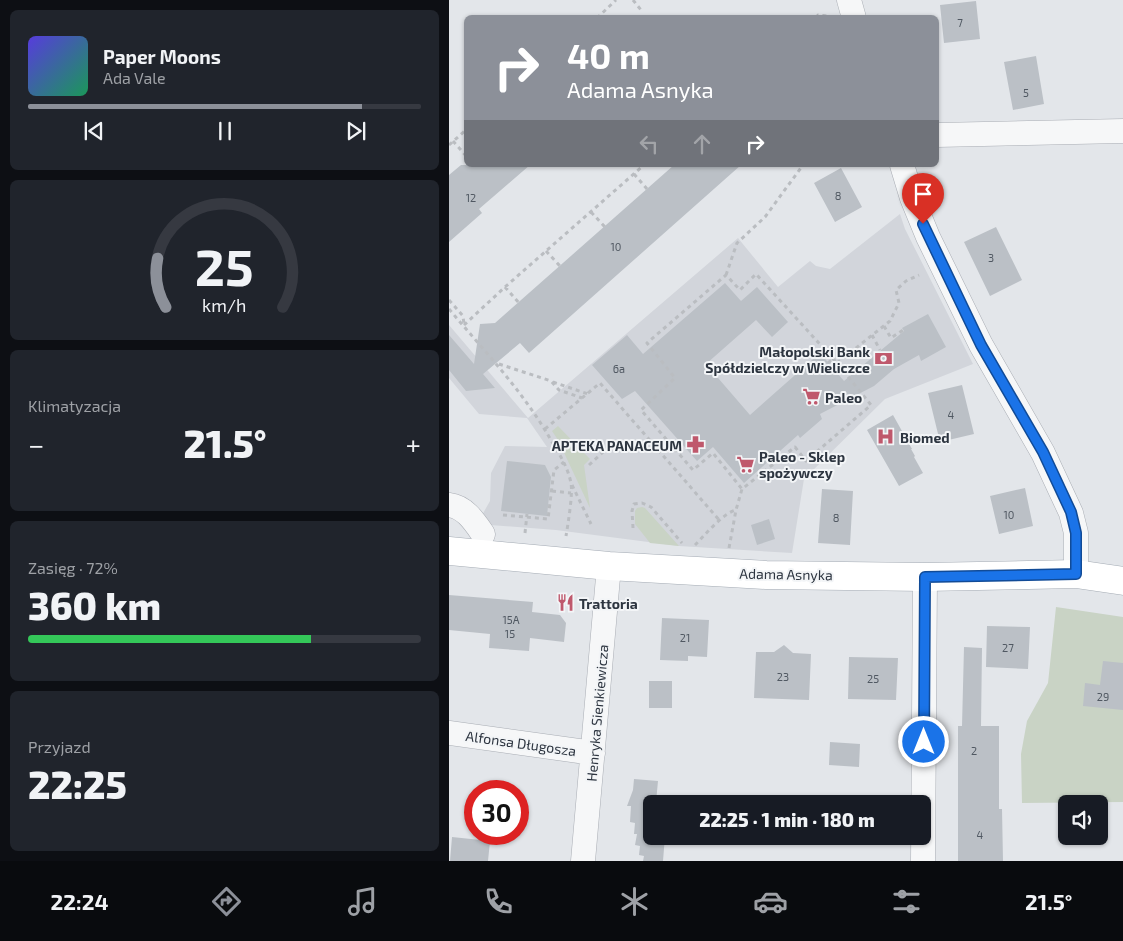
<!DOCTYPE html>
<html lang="pl">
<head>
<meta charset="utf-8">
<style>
	:root { --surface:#171b24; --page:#20242c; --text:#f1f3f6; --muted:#9ea1a6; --line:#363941; --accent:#8c9099 }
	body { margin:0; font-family:"Exo 2",sans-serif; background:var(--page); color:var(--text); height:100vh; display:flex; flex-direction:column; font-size:19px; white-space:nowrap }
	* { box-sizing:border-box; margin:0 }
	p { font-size:16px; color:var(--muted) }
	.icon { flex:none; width:28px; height:28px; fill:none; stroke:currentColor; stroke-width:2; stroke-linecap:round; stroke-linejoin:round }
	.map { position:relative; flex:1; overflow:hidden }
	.side { display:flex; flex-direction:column; gap:10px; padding:10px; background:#0d0f14; width:449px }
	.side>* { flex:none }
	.hud { position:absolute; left:15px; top:15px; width:475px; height:152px; border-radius:8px; box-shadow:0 1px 4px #0004; background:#8c9099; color:#fff; overflow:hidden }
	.fabs { position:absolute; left:609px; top:795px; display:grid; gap:10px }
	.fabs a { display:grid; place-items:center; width:50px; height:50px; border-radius:8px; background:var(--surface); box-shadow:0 1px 4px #0004; font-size:25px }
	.speed { position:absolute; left:15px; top:780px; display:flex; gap:10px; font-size:25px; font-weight:700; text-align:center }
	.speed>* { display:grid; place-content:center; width:65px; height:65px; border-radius:50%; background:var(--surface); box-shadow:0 1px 4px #0004; line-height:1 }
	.speed .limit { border:8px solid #d22; background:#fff; color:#111 }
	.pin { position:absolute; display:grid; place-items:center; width:42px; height:42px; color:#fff; margin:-51px -21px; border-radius:50% 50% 50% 0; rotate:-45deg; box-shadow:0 0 5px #0007 }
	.pin .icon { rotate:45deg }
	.me { position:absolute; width:55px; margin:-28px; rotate:0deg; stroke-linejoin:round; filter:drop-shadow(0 0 4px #0008) }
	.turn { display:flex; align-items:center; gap:18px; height:105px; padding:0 20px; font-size:22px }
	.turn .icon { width:65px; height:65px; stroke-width:2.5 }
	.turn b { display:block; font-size:35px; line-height:42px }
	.lanes { display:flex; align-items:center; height:48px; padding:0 20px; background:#0003; justify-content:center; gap:25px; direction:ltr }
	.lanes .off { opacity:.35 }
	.big { font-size:38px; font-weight:800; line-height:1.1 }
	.side .tile { flex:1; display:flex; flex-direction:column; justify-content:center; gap:8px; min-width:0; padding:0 18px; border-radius:8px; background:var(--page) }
	.side .dial { align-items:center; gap:0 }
	.dial svg { height:130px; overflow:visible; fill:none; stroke:var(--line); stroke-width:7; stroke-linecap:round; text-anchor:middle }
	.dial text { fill:var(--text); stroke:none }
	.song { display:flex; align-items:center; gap:15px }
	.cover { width:60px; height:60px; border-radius:8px; background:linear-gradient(135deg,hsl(250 70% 55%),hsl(150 70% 35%)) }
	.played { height:5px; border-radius:2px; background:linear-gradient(90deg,var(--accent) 85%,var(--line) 85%) }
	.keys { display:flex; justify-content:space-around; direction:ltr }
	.heat { display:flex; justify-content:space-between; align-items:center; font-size:28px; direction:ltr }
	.charge { height:8px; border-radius:4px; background:linear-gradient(90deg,#34c759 72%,var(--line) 0) }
	.trip { position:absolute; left:194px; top:795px; width:288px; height:50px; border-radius:8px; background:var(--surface); box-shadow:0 1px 4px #0004; font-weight:800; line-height:50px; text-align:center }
	.menu { display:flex; height:80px; justify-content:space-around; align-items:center; background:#090b0e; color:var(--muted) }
	.menu .icon { width:35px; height:35px }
	.menu .active { color:var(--accent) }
	.menu b { font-size:22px; color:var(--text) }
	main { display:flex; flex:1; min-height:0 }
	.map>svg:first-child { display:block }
	.built { fill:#d2d5db }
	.green { fill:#c9d3c5 }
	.building { fill:#bbc0c6 }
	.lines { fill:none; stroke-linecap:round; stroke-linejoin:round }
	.minor-casing { stroke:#a9adb4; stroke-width:25 }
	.major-casing { stroke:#a4abb4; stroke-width:29 }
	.path { stroke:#babdc1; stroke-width:3; stroke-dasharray:4 4; stroke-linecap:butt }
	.minor { stroke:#f6f7f8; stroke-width:24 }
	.major { stroke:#fff; stroke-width:28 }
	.route-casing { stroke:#114b97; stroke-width:12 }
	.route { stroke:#1a73e8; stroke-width:9 }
	.labels { text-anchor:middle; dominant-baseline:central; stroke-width:4; stroke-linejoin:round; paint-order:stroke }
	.number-label { font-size:11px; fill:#505862 }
	.poi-label { font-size:14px; font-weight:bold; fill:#2d3540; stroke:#f3f5f7; text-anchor:start }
	.street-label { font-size:14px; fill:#2d3540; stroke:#f3f5f7 }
</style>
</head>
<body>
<main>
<section class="side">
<div class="tile">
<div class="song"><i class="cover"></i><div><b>Paper Moons</b><p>Ada Vale</p></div></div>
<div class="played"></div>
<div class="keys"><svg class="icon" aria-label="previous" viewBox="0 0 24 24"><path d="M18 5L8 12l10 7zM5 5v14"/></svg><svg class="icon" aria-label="pause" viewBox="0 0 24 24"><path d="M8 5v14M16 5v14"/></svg><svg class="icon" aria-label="next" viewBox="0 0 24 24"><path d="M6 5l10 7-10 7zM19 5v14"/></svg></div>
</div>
<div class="tile dial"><svg viewBox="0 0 100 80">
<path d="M14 69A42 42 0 1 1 86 69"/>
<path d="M14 69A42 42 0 0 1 9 39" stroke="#8c9099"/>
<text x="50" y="56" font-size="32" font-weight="700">25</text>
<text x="50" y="72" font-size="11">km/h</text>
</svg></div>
<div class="tile"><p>Klimatyzacja</p>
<div class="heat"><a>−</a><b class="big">21.5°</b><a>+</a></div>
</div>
<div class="tile"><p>Zasięg · 72%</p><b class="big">360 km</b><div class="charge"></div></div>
<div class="tile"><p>Przyjazd</p><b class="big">22:25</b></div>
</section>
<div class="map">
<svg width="675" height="861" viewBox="0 0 675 861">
	<rect width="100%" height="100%" fill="#e3e6ea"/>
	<path class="built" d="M451 214 456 229 524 364 436 399 355 479 343 553 230 546 107 530 28 524 41 501 42 473 56 446 98 447 78 418 30 414 0 378V325L79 418 289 238 329 287 361 261 367 266 381 269Z"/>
	<path class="green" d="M109 426 141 459 135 465 141 508 109 440 103 431Z
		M193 507 196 508 230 546 201 543 186 524V511L188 508Z
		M607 607 674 617V802L573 803 572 754 578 721 599 683Z"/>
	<path class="building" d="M527 1 531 39 495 43 491 5Z
		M587 56 595 104 564 110 555 62Z
		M12 165H81L30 209 33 213 0 242V175Z
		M225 165H292L80 353 71 343 34 374 46 388 17 391 0 370V335L25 364 31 324 46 323Z
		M392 168 413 207 386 222 365 183Z
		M547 227 573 280 541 296 515 242Z
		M276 283 292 301 308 287 339 322 323 337 307 320 257 364 301 415 371 353 395 381 455 331 453 328 479 314 497 347 472 361 470 355 445 369 425 386 371 414 373 419 351 438 349 435 295 483 264 447 248 461 186 391 173 399 143 365 178 335 194 354Z
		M513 385 525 434 491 442 479 393Z
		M444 415 463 449H462L466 456 465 457 474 473 450 486 418 430Z
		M58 461 96 465 102 477 98 516 52 511Z
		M576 488 584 526 550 534 541 496Z
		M373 489 404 491 401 545 369 543Z
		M320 519 326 539 308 545 302 525Z
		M0 595 84 602 83 612 111 615 117 623 115 642 81 638 80 651 40 648 41 634 0 630Z
		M213 618 260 620 258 657 239 656V661L211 660Z
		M538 626 581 627 579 669 537 667Z
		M335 645 344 653 362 654 360 700 305 698 307 652H325Z
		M515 647 533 648 532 726H550V809H553L554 861H509V726H513Z
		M400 657 449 658 447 700 399 699Z
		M654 661 675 663V710L634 706 636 683 651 685Z
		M200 681H223V708H200Z
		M381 742 411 744 410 767 380 765Z
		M185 779 209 781 207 802H214V804H202V836H216L214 861H194L195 856 190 855 191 846 186 845 188 834H185L186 823 181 822 182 806H178L184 790Z
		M3 837 41 841 39 861H1Z"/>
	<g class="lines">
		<defs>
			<path id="minor" d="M400 0 405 18
				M488 135 675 131
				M453 165 463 198 479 237 532 345 594 453 622 513 627 533V574
				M0 505C16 507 25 521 34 534
				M0 733 144 753
				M134 861 160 566
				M474 861 476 577"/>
			<path id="major" d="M0 551 160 566 317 575 476 577 627 574 675 581"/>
		</defs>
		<use href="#minor" class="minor-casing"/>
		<use href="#major" class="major-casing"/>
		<path class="path" d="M184 0 192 10
			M148 18 167 0
			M367 18 369 15 378 16
			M4 141 18 157
			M0 145 18 129
			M185 174 198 189
			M142 212 156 227
			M97 251 111 266
			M277 275 288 243 316 217 354 165
			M56 287 70 303
			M0 300 14 316 15 325
			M0 309C36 352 75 392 103 442 111 455 119 468 122 483 124 494 119 524 117 536
			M15 325 56 287 195 165
			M435 326 442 338 454 330
			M423 335 431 350
			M379 363 384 359
			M388 363 441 321 450 303 447 290 457 281 470 275
			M50 364 102 381 110 390 133 398
			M104 382 139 394
			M96 429 151 383 271 521
			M140 465 166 441
			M123 485 142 524
			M103 491 122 493
			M54 515 99 519 105 470 115 462
			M184 528 183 511 185 504 193 503 202 507 233 543
			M76 533 78 514
			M246 545C256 535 274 513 287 510
			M280 548 287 510 293 489 346 447 357 461 422 405 388 363 307 274 291 290 277 275 198 343 226 378 192 410 244 470 264 453 293 489"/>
		<use href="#minor" class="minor"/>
		<use href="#major" class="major"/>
	</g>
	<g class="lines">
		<defs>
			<path id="route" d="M474 224 532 345 594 452 622 512 627 533V574L476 577 475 742"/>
		</defs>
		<use href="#route" class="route-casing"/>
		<use href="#route" class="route"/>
	</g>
	<defs>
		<symbol id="bank-bare" viewBox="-9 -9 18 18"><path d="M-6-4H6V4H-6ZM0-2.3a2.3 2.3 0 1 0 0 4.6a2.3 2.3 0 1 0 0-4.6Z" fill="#bf586c" stroke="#f3f5f7" stroke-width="2.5" paint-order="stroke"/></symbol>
		<symbol id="supermarket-bare" viewBox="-9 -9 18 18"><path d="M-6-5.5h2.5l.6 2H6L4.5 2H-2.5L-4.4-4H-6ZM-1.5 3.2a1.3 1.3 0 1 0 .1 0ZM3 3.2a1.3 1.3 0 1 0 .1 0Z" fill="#bf586c" stroke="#f3f5f7" stroke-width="2.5" paint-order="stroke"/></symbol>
		<symbol id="hospital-bare" viewBox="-9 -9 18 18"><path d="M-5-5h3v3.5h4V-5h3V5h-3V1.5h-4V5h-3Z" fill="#bf586c" stroke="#f3f5f7" stroke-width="2.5" paint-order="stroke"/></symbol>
		<symbol id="pharmacy-bare" viewBox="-9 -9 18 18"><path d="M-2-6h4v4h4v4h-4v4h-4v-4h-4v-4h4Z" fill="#bf586c" stroke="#f3f5f7" stroke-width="2.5" paint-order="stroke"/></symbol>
		<symbol id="restaurant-bare" viewBox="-9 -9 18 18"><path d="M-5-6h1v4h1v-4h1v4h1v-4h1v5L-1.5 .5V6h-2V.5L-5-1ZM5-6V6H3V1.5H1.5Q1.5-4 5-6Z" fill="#bf586c" stroke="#f3f5f7" stroke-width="2.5" paint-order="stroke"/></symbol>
	</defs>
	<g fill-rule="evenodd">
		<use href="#bank-bare" x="422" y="346" width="25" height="25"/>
		<use href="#supermarket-bare" x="350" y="384" width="25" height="25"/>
		<use href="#hospital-bare" x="424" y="424" width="25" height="25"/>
		<use href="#pharmacy-bare" x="234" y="432" width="25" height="25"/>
		<use href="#supermarket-bare" x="284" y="452" width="25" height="25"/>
		<use href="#restaurant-bare" x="104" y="590" width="25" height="25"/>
	</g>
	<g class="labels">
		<g class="number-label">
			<text x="511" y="22">7</text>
			<text x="577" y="92">5</text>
			<text x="389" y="195">8</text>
			<text x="22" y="197">12</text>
			<text x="167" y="246">10</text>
			<text x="542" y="257">3</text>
			<text x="170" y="368">6a</text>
			<text x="502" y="414">4</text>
			<text x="560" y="514">10</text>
			<text x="387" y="517">8</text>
			<text x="62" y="619">15A</text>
			<text x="61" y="633">15</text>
			<text x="236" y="637">21</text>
			<text x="559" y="647">27</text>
			<text x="334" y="676">23</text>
			<text x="424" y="678">25</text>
			<text x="654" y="696">29</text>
			<text x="525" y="750">2</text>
			<text x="531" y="834">4</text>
		</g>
		<g class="poi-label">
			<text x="421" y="351" text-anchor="end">Małopolski Bank<tspan x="421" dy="16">Spółdzielczy w Wieliczce</tspan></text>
			<text x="376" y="397">Paleo</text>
			<text x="451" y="437">Biomed</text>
			<text x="233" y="445" text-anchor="end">APTEKA PANACEUM</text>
			<text x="310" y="456">Paleo - Sklep<tspan x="310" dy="16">spożywczy</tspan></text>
			<text x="130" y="603">Trattoria</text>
		</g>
		<g class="street-label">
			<text transform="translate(337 574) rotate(1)">Adama Asnyka</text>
			<text transform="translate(148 713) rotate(-85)">Henryka Sienkiewicza</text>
			<text transform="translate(72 743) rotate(8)">Alfonsa Długosza</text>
		</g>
	</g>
</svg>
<div class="fabs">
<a><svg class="icon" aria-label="sound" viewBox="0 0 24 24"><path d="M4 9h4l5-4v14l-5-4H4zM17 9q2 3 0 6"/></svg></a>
</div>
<div class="speed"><div class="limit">30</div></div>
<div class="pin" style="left:474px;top:224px;background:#d93025"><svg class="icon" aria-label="arrive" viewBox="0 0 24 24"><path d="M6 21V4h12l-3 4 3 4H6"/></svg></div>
<svg class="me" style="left:475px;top:742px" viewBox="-20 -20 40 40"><circle r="17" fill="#1a73e8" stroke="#fff" stroke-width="3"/><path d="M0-11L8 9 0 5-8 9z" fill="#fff"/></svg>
<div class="trip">22:25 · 1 min · 180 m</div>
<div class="hud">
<div class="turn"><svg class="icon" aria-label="right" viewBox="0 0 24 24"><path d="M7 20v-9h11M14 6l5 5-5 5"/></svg><div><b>40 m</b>Adama Asnyka</div></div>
<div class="lanes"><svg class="icon off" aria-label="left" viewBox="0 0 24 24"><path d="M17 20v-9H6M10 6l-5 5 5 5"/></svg><svg class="icon off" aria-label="ahead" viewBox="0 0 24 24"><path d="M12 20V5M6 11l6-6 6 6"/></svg><svg class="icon" aria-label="right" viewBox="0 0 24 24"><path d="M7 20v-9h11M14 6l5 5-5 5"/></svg></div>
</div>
</div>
</main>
<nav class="menu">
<b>22:24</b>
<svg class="icon active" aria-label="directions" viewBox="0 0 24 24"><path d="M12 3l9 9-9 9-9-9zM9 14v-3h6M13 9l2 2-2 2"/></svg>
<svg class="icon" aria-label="music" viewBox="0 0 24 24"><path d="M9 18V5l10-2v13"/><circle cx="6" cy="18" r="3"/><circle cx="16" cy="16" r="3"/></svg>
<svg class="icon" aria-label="phone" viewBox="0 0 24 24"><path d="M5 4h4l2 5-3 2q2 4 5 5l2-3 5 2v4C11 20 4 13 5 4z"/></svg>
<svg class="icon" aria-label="climate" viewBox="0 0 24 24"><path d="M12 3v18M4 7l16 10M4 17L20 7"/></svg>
<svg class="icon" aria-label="car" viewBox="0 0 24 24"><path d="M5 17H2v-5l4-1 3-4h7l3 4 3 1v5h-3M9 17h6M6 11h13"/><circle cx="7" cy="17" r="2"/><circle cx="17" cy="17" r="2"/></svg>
<svg class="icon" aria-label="filters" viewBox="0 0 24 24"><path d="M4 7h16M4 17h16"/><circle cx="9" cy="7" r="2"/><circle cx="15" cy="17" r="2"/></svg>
<b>21.5°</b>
</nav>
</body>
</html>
